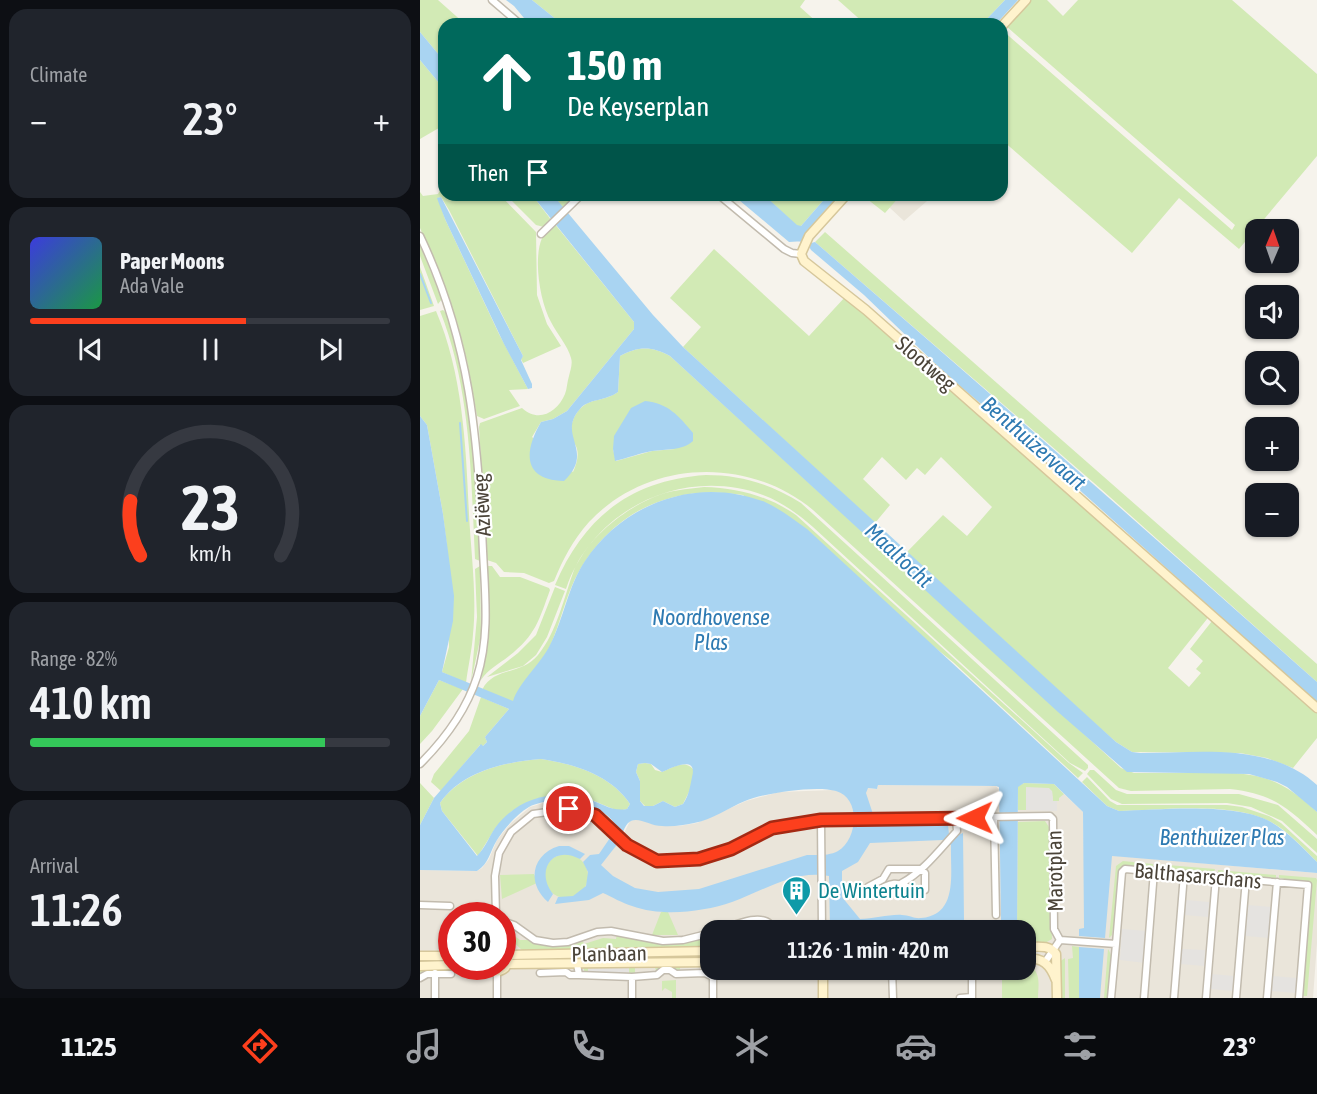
<!DOCTYPE html>
<html lang="en">
<head>
<meta charset="utf-8">
<style>
	:root { --surface:#171b24; --page:#20242c; --text:#f1f3f6; --muted:#9ea1a6; --line:#363941; --accent:#fc3f1d }
	body { margin:0; font-family:"Asap Condensed",sans-serif; background:var(--page); color:var(--text); height:100vh; display:flex; flex-direction:column; font-size:22px; white-space:nowrap }
	* { box-sizing:border-box; margin:0 }
	p { font-size:20px; color:var(--muted) }
	.icon { flex:none; width:33px; height:33px; fill:none; stroke:currentColor; stroke-width:2; stroke-linecap:round; stroke-linejoin:round }
	.map { position:relative; flex:1; overflow:hidden }
	.sheet { display:flex; flex-direction:column; gap:9px; padding:9px; background:#0d0f14; width:420px }
	.sheet>* { flex:none }
	.top-card { position:absolute; left:18px; top:18px; width:570px; height:183px; border-radius:18px; box-shadow:0 2px 4px #0004; background:#00695c; color:#fff; overflow:hidden }
	.needle { width:39px; rotate:2deg }
	.tools { position:absolute; left:825px; top:219px; display:grid; gap:12px }
	.tools a { display:grid; place-items:center; width:54px; height:54px; border-radius:12px; background:var(--surface); box-shadow:0 2px 4px #0004; font-size:30px }
	.speed { position:absolute; left:18px; top:902px; display:flex; gap:12px; font-size:30px; font-weight:700; text-align:center }
	.speed>* { display:grid; place-content:center; width:78px; height:78px; border-radius:50%; background:var(--surface); box-shadow:0 2px 4px #0004; line-height:1 }
	.speed .limit { border:9px solid #d22; background:#fff; color:#111 }
	.pin { position:absolute; display:grid; place-items:center; width:51px; height:51px; color:#fff; margin:-26px; border:3px solid #fff; border-radius:50%; box-shadow:0 2px 6px #0007 }
	.me { position:absolute; width:66px; margin:-33px; rotate:269deg; stroke-linejoin:round; filter:drop-shadow(0 0 4px #0008) }
	.turn { display:flex; align-items:center; gap:21px; height:126px; padding:0 30px; font-size:27px }
	.turn .icon { width:78px; height:78px; stroke-width:2.5 }
	.turn b { display:block; font-size:42px; line-height:51px }
	.then { display:flex; align-items:center; height:57px; padding:0 30px; background:#0003; gap:12px; font-size:22px }
	.big { font-size:45px; font-weight:600; line-height:1.1 }
	.sheet .card { flex:1; display:flex; flex-direction:column; justify-content:center; gap:9px; min-width:0; padding:0 21px; border-radius:18px; background:var(--page) }
	.sheet .dial { align-items:center; gap:0 }
	.dial svg { height:156px; overflow:visible; fill:none; stroke:var(--line); stroke-width:7; stroke-linecap:round; text-anchor:middle }
	.dial text { fill:var(--text); stroke:none }
	.song { display:flex; align-items:center; gap:18px }
	.cover { width:72px; height:72px; border-radius:9px; background:linear-gradient(135deg,hsl(240 70% 55%),hsl(140 70% 35%)) }
	.played { height:6px; border-radius:3px; background:linear-gradient(90deg,var(--accent) 60%,var(--line) 60%) }
	.keys { display:flex; justify-content:space-around; direction:ltr }
	.heat { display:flex; justify-content:space-between; align-items:center; font-size:33px; direction:ltr }
	.charge { height:9px; border-radius:4px; background:linear-gradient(90deg,#34c759 82%,var(--line) 0) }
	.trip { position:absolute; left:280px; top:920px; width:336px; height:60px; border-radius:18px; background:var(--surface); box-shadow:0 2px 4px #0004; font-weight:600; line-height:60px; text-align:center }
	.menu { display:flex; height:96px; justify-content:space-around; align-items:center; background:#090b0e; color:var(--muted) }
	.menu .icon { width:42px; height:42px }
	.menu .active { color:var(--accent) }
	.menu b { font-size:27px; color:var(--text) }
	main { display:flex; flex:1; min-height:0 }
	.map>svg:first-child { display:block }
	.residential { fill:#eae5da; fill-rule:evenodd }
	.green { fill:#d2eab5; fill-rule:evenodd }
	.parking { fill:#e5e3e0 }
	.water { fill:#a9d4f2; fill-rule:evenodd }
	.lines { fill:none; stroke-linecap:round; stroke-linejoin:round }
	.stream { stroke:#a9d4f2; stroke-width:2 }
	.street-casing { stroke:#c2bbae; stroke-width:9 }
	.secondary-casing { stroke:#d6c79b; stroke-width:11 }
	.street { stroke:#fff; stroke-width:6 }
	.secondary { stroke:#fff3cd; stroke-width:8 }
	.route-casing { stroke:#a42913; stroke-width:15 }
	.route { stroke:#fc3f1d; stroke-width:10 }
	.labels { text-anchor:middle; dominant-baseline:central; stroke-width:4.5; stroke-linejoin:round; paint-order:stroke }
	.street-label { font-size:21px; fill:#4b4439; stroke:#fff }
	.culture-label { font-size:21px; fill:#0d838f; stroke:#fff; text-anchor:start }
	.water-label { font-size:22px; font-style:italic; fill:#2e7ab2; stroke:#fff }
</style>
</head>
<body>
<main>
<section class="sheet">
<div class="card"><p>Climate</p>
<div class="heat"><a>−</a><b class="big">23°</b><a>+</a></div>
</div>
<div class="card">
<div class="song"><i class="cover"></i><div><b>Paper Moons</b><p>Ada Vale</p></div></div>
<div class="played"></div>
<div class="keys"><svg class="icon" aria-label="previous" viewBox="0 0 24 24"><path d="M18 5L8 12l10 7zM5 5v14"/></svg><svg class="icon" aria-label="pause" viewBox="0 0 24 24"><path d="M8 5v14M16 5v14"/></svg><svg class="icon" aria-label="next" viewBox="0 0 24 24"><path d="M6 5l10 7-10 7zM19 5v14"/></svg></div>
</div>
<div class="card dial"><svg viewBox="0 0 100 80">
<path d="M14 69A42 42 0 1 1 86 69"/>
<path d="M14 69A42 42 0 0 1 9 41" stroke="#fc3f1d"/>
<text x="50" y="56" font-size="32" font-weight="700">23</text>
<text x="50" y="72" font-size="11">km/h</text>
</svg></div>
<div class="card"><p>Range · 82%</p><b class="big">410 km</b><div class="charge"></div></div>
<div class="card"><p>Arrival</p><b class="big">11:26</b></div>
</section>
<div class="map">
<svg width="897" height="998" viewBox="0 0 897 998">
	<rect width="100%" height="100%" fill="#f6f3ec"/>
	<path class="residential" d="M456 195H514L484 221Z
		M458 785 576 786 598 813V786L644 794 663 812 664 853 897 873V943L893 998H0V870L57 871 62 868 69 859 77 840 91 823 110 807 126 802 142 801 160 804 188 816 203 835 210 821 219 819 259 826 277 823 326 801 359 792 413 790 420 792 447 788 457 789ZM32 915H82V966H32ZM291 930H606V969H291Z"/>
	<path class="green" d="M0 0H18L45 24H24V61L0 32Z
		M112 0H385L380 7 399 24H142Z
		M418 0H585L562 24H445Z
		M610 0H627L643 16 658 0H812L897 74V156L819 249 759 198 712 253 582 140V30L812 230 815 225 586 26Z
		M0 60 24 89V125L0 139Z
		M24 182V195H80L116 232 117 295 127 324 141 346 103 363 101 359 103 356 29 210 21 197 18 198 25 219 79 334 108 389 89 390 100 406 64 419 57 416 47 361 37 322 22 279 0 228V192L3 196 18 194Z
		M86 195H112L132 221 124 227 116 225Z
		M133 195H159L145 210Z
		M344 195H408L381 226H377Z
		M442 195H481L465 213Z
		M134 223 214 322V329L147 411 133 419 121 422 112 437 153 472C156 465 159 457 157 449 156 444 152 441 151 436 149 426 155 412 163 406 173 398 186 401 198 392L200 356C218 346 232 346 250 356L701 768 714 773H815C852 776 870 787 897 812V835C867 807 853 794 810 789L711 791 699 788 393 510C328 456 228 459 169 522 153 540 143 559 134 581L129 583 104 573 84 572 76 563 67 560 59 427 60 423 102 408C118 423 137 413 145 394 147 389 147 382 149 376 150 371 153 364 151 358 148 346 137 334 131 322 120 302 113 259 122 238 125 232 130 228 134 223ZM193 449H255L232 451 196 461Z
		M405 232 897 664V682L681 489 395 242Z
		M0 245 22 299 18 304 0 256Z
		M294 249 389 336 426 296 787 615V619L748 668 769 687 781 673 776 669 783 661 770 649 792 621H795L897 712V738L873 768 847 758 820 753 712 752 696 742 671 720 487 552 523 515 547 536 572 507 521 457 505 475 497 468 486 480 462 457 443 479 470 505 455 523 263 347 281 327 250 298Z
		M0 267 14 306 0 310Z
		M23 310C31 316 33 334 36 344 53 416 56 488 60 561L55 559C51 476 51 389 20 311Z
		M16 311C43 374 46 447 49 514 51 553 57 595 53 634 52 650 48 667 46 683L22 672 29 647 27 547 23 514 7 425 0 416V316Z
		M286 475C321 475 351 484 381 503L668 765V768L665 771 650 763 393 527C378 514 362 502 343 495 264 466 173 508 146 589L135 585C164 517 211 480 286 475Z
		M284 487C319 488 348 496 376 515L649 763 663 773 658 778 533 662 323 495C250 483 189 513 155 579 145 600 140 623 131 644 121 665 106 683 93 702L62 690C74 666 101 676 118 655 137 632 144 597 154 570 168 538 203 510 234 497 250 490 267 489 284 487Z
		M60 566 61 635 51 682 57 617 55 569Z
		M67 566H72L80 577H100L129 588 130 590C119 620 116 635 89 656 79 664 68 669 61 680L69 635Z
		M135 587 145 591 127 637 116 655 103 666 67 677 98 653 116 635Z
		M19 680 43 689 12 731 0 744V716Z
		M61 697 89 709 65 737 67 742 63 746 60 745 21 791 11 782 14 774 49 731Z
		M121 759C154 764 191 775 210 804L207 809 198 811 174 801 138 794 92 811 76 827 58 856 22 811 20 803C43 771 85 762 121 759Z
		M225 763 231 764 235 770 242 772C254 767 267 758 275 772L272 786 263 804 255 807 243 801 233 806H225L220 801V781L216 772 218 764Z
		M670 770H674L696 790 707 794H819L858 805 897 839V853L862 821 831 807 807 803 702 804 691 799 667 774Z
		M667 777 690 801 697 805H807L822 807 849 816 861 823 897 856V862C883 848 868 831 851 822 812 801 742 810 699 811L687 806 662 782Z
		M0 783 14 798 0 825Z
		M604 783 634 784 644 794 639 798V801H633L632 791 606 788V810H598V786Z
		M625 821 629 827 632 939 625 943 606 944V930H597L598 822Z
		M124 876a22 22 0 1 1 44 0a22 22 0 1 1-44 0Z
		M703 861 733 864V867L705 866 700 870 695 927H693L692 935 689 938 696 866Z
		M736 864 795 869 794 872 740 869 736 868Z
		M798 870 856 875V878L851 879 802 874 798 873Z
		M114 874 117 883 82 899 80 875Z
		M859 875 896 878 897 880 887 996H882L892 886 887 882 859 878Z
		M241 912H248L258 935H232Z
		M84 923 92 928 89 932 100 940H110L127 945H137L162 939 164 944 183 938 196 939 197 934C232 943 250 945 287 938L288 942H291V948L103 951 88 937 83 936 82 925Z
		M652 946 659 947V998H649L648 959 653 958Z
		M688 949C696 960 690 984 689 998H684Z
		M291 953V959L103 961V957Z
		M645 958V998H640L639 962Z
		M291 964V969L299 970 291 972 288 970V967H260V971L246 966 236 971 235 967H215V973H209V968L168 969V972H164V967Z
		M50 967V974C36 973 12 964 0 975V968Z
		M606 968H613C621 976 618 988 618 998H582V969Z
		M377 971 378 976 338 977V974Z
		M256 980V998H252V992L245 988 242 991V981Z"/>
	<path class="parking" d="M606 787 629 788 632 791 633 801H637V811L606 810Z
		M766 900 789 902 788 917 764 915Z
		M828 905 852 907 849 938 825 936Z
		M25 914H71V915H32L31 939H30V935H26Z
		M702 929 727 931 725 963 700 960Z
		M762 949 785 950 784 966 760 964Z
		M209 967V972H168V968Z
		M791 974 814 976 813 991 790 989Z
		M853 976 877 978 875 993 852 991Z"/>
	<path class="water" d="M86 0H112L142 24H109L94 6Z
		M585 0H598L576 24H562Z
		M0 32 24 61V89L0 60Z
		M112 195H133L233 315 263 347 696 742 712 752 720 753C779 753 850 742 897 785V812L867 787 857 782 829 774 707 772 638 712 250 356C232 346 218 346 200 356L198 392C186 401 167 399 160 409 136 436 176 450 144 481 102 480 104 451 121 422L133 419 147 411 214 329V322Z
		M313 195H344L377 225 381 226 408 195H419L385 233 383 239 391 243 395 242C563 387 731 534 897 682V703L606 442 527 375 444 295 391 250C387 240 378 241 369 242Z
		M21 197 103 356 101 360 112 384V388L108 389 84 344 25 219 18 201 17 198Z
		M225 401C248 403 259 416 273 433V441C262 451 246 449 232 451 220 453 208 458 195 461L193 449 194 436 211 408Z
		M0 416 7 425 23 514 34 596 33 621 22 672 93 701C99 682 121 664 130 645 144 618 148 586 165 561 204 502 278 476 345 502 360 509 373 519 387 529L687 806 699 811C739 810 816 802 851 822 868 832 883 848 897 862V873L692 856 685 938 659 936V929L664 928 663 812 634 784 604 783 598 787 597 930H410L409 876C375 869 343 891 312 902 283 912 242 917 212 906 202 903 192 897 183 893L169 900 135 904 138 897 153 896 166 886 168 872 163 862 170 855 179 854 192 835 199 842 181 865 193 876 215 888 238 892 279 889 387 855C397 855 409 856 418 851 438 839 441 798 416 791 396 785 344 793 325 801 308 808 292 820 274 823 264 825 253 827 242 826 226 826 209 807 202 836 197 830 195 822 189 817 172 802 129 796 109 807 97 814 84 829 77 840 70 851 69 864 57 871L0 870V825L14 798 61 744 63 746 67 742 65 737 89 709 19 680 0 716ZM121 759C154 764 191 775 210 804L207 809C192 812 182 803 167 799 133 789 97 798 75 828 69 837 65 848 57 856L22 811 20 803C42 771 85 762 121 759ZM225 763 231 764 242 772C253 767 278 755 272 777 270 787 269 795 263 804L255 807 243 801 233 806H224L220 801V781L216 772 218 764ZM458 785 576 786 579 787 581 920H544L543 833 536 836 529 834 528 825H453V814L446 793 448 788 457 789ZM523 840 531 845C530 872 539 915 501 918 495 919 489 915 482 915 470 914 454 919 440 919L422 897V871L438 862 450 843Z
		M139 846H149L165 854 160 859C132 844 115 871 133 894L128 902C106 883 112 854 139 846Z
		M659 947 684 949 680 998H659Z"/>
	<g class="lines">
		<path class="stream" d="M0 274 11 303
			M40 423 47 521"/>
		<defs>
			<path id="street" d="M72 0 100 24
				M299 195 364 249 372 253 381 254
				M121 234 161 195
				M0 236C50 341 58 437 63 551 65 593 70 636 57 677 46 711 25 739 0 764
				M574 817 576 915
				M401 820 402 930
				M469 869H501L505 873V890L498 892C477 880 471 881 451 895L448 887 463 879Z
				M482 883C504 871 520 849 537 831L536 818
				M0 905 30 906
				M76 915 75 876 79 853 91 832 113 814 149 809 175 815 207 845 237 861 279 859 311 849 352 828 401 820 630 816 633 819 634 929 640 940
				M82 921 94 925 115 940 133 943 148 942 177 932 191 931 243 941 263 940 291 933
				M333 921 336 930
				M300 930C313 926 339 913 350 924V930
				M696 944 702 872 705 869 888 885 879 998
				M625 962 640 940 696 944 691 998
				M157 964 159 975 212 977 237 975 243 970H250L256 974 285 973 293 977 300 973H332V969
				M442 969H443
				M472 969 473 998
				M77 972V998
				M15 973V998
				M120 973 146 972 150 975H159
				M212 977V998
				M293 977V998
				M0 978 7 974H31
				M540 998 552 997
				M552 998V969
				M724 998 734 871
				M754 998 764 874
				M786 998 796 877
				M816 998 826 879
				M847 998 857 882"/>
			<path id="secondary" d="M582 26 606 0
				M426 195 389 236 381 254 384 261 446 310 897 708
				M606 947C617 947 629 944 636 954L637 998
				M88 955 291 951
				M0 956H32
				M606 958C623 958 630 964 636 980
				M88 964 291 962
				M0 966 32 965
				M67 966C72 973 79 973 85 968 90 961 90 954 82 949
				M403 969V998"/>
		</defs>
		<use href="#street" class="street-casing"/>
		<use href="#secondary" class="secondary-casing"/>
		<use href="#street" class="street"/>
		<use href="#secondary" class="secondary"/>
	</g>
	<g class="lines">
		<defs>
			<path id="route" d="M149 809 175 815 207 845 237 861 279 859 311 849 352 828 401 820 555 818"/>
		</defs>
		<use href="#route" class="route-casing"/>
		<use href="#route" class="route"/>
	</g>
	<defs>
		<symbol id="building-pin" viewBox="-11 -11 22 30"><path d="M0 17L-7.5 6A9.5 9.5 0 1 1 7.5 6Z" fill="#0f9aa8" stroke="#fff"/><path d="M-4-6H4V6H1V3H-1V6H-4ZM-2.5-4.3h1.7v1.8h-1.7ZM.8-4.3h1.7v1.8H.8ZM-2.5-1h1.7V.8h-1.7ZM.8-1h1.7V.8H.8Z" fill="#fff"/></symbol>
	</defs>
	<g fill-rule="evenodd">
		<use href="#building-pin" x="360" y="874" width="33" height="45"/>
	</g>
	<g class="labels">
		<g class="street-label">
			<text transform="translate(506 363) rotate(41)">Slootweg</text>
			<text transform="translate(61 505) rotate(-93)">Aziëweg</text>
			<text transform="translate(634 871) rotate(-91)">Marotplan</text>
			<text transform="translate(778 875) rotate(5)">Balthasarschans</text>
			<text transform="translate(189 953) rotate(-1)">Planbaan</text>
		</g>
		<g class="culture-label">
			<text x="398" y="890">De Wintertuin</text>
		</g>
		<g class="water-label">
			<text transform="translate(614 443) rotate(41)">Benthuizervaart</text>
			<text transform="translate(479 555) rotate(43)">Maaltocht</text>
			<text x="291" y="617">Noordhovense<tspan x="291" dy="25">Plas</tspan></text>
			<text x="802" y="837">Benthuizer Plas</text>
		</g>
	</g>
</svg>
<div class="tools">
<a><svg class="needle" viewBox="-14 -14 28 28"><path d="M0-13l5 13h-10z" fill="#e53935"/><path d="M0 13l5-13h-10z" fill="#9ea1a6"/></svg></a>
<a><svg class="icon" aria-label="sound" viewBox="0 0 24 24"><path d="M4 9h4l5-4v14l-5-4H4zM17 9q2 3 0 6"/></svg></a>
<a><svg class="icon" aria-label="search" viewBox="0 0 24 24"><circle cx="10" cy="10" r="6"/><path d="M15 15l6 6"/></svg></a>
<a>+</a>
<a>−</a>
</div>
<div class="speed"><div class="limit">30</div></div>
<div class="pin" style="left:149px;top:809px;background:#d93025"><svg class="icon" aria-label="arrive" viewBox="0 0 24 24"><path d="M6 21V4h12l-3 4 3 4H6"/></svg></div>
<svg class="me" style="left:555px;top:818px" viewBox="-20 -20 40 40"><path d="M0-17L14 15 0 8-14 15z" fill="#fc3f1d" stroke="#fff" stroke-width="4"/></svg>
<div class="trip">11:26 · 1 min · 420 m</div>
<div class="top-card">
<div class="turn"><svg class="icon" aria-label="ahead" viewBox="0 0 24 24"><path d="M12 20V5M6 11l6-6 6 6"/></svg><div><b>150 m</b>De Keyserplan</div></div>
<div class="then">Then<svg class="icon" aria-label="arrive" viewBox="0 0 24 24"><path d="M6 21V4h12l-3 4 3 4H6"/></svg></div>
</div>
</div>
</main>
<nav class="menu">
<b>11:25</b>
<svg class="icon active" aria-label="directions" viewBox="0 0 24 24"><path d="M12 3l9 9-9 9-9-9zM9 14v-3h6M13 9l2 2-2 2"/></svg>
<svg class="icon" aria-label="music" viewBox="0 0 24 24"><path d="M9 18V5l10-2v13"/><circle cx="6" cy="18" r="3"/><circle cx="16" cy="16" r="3"/></svg>
<svg class="icon" aria-label="phone" viewBox="0 0 24 24"><path d="M5 4h4l2 5-3 2q2 4 5 5l2-3 5 2v4C11 20 4 13 5 4z"/></svg>
<svg class="icon" aria-label="climate" viewBox="0 0 24 24"><path d="M12 3v18M4 7l16 10M4 17L20 7"/></svg>
<svg class="icon" aria-label="car" viewBox="0 0 24 24"><path d="M5 17H2v-5l4-1 3-4h7l3 4 3 1v5h-3M9 17h6M6 11h13"/><circle cx="7" cy="17" r="2"/><circle cx="17" cy="17" r="2"/></svg>
<svg class="icon" aria-label="filters" viewBox="0 0 24 24"><path d="M4 7h16M4 17h16"/><circle cx="9" cy="7" r="2"/><circle cx="15" cy="17" r="2"/></svg>
<b>23°</b>
</nav>
</body>
</html>
